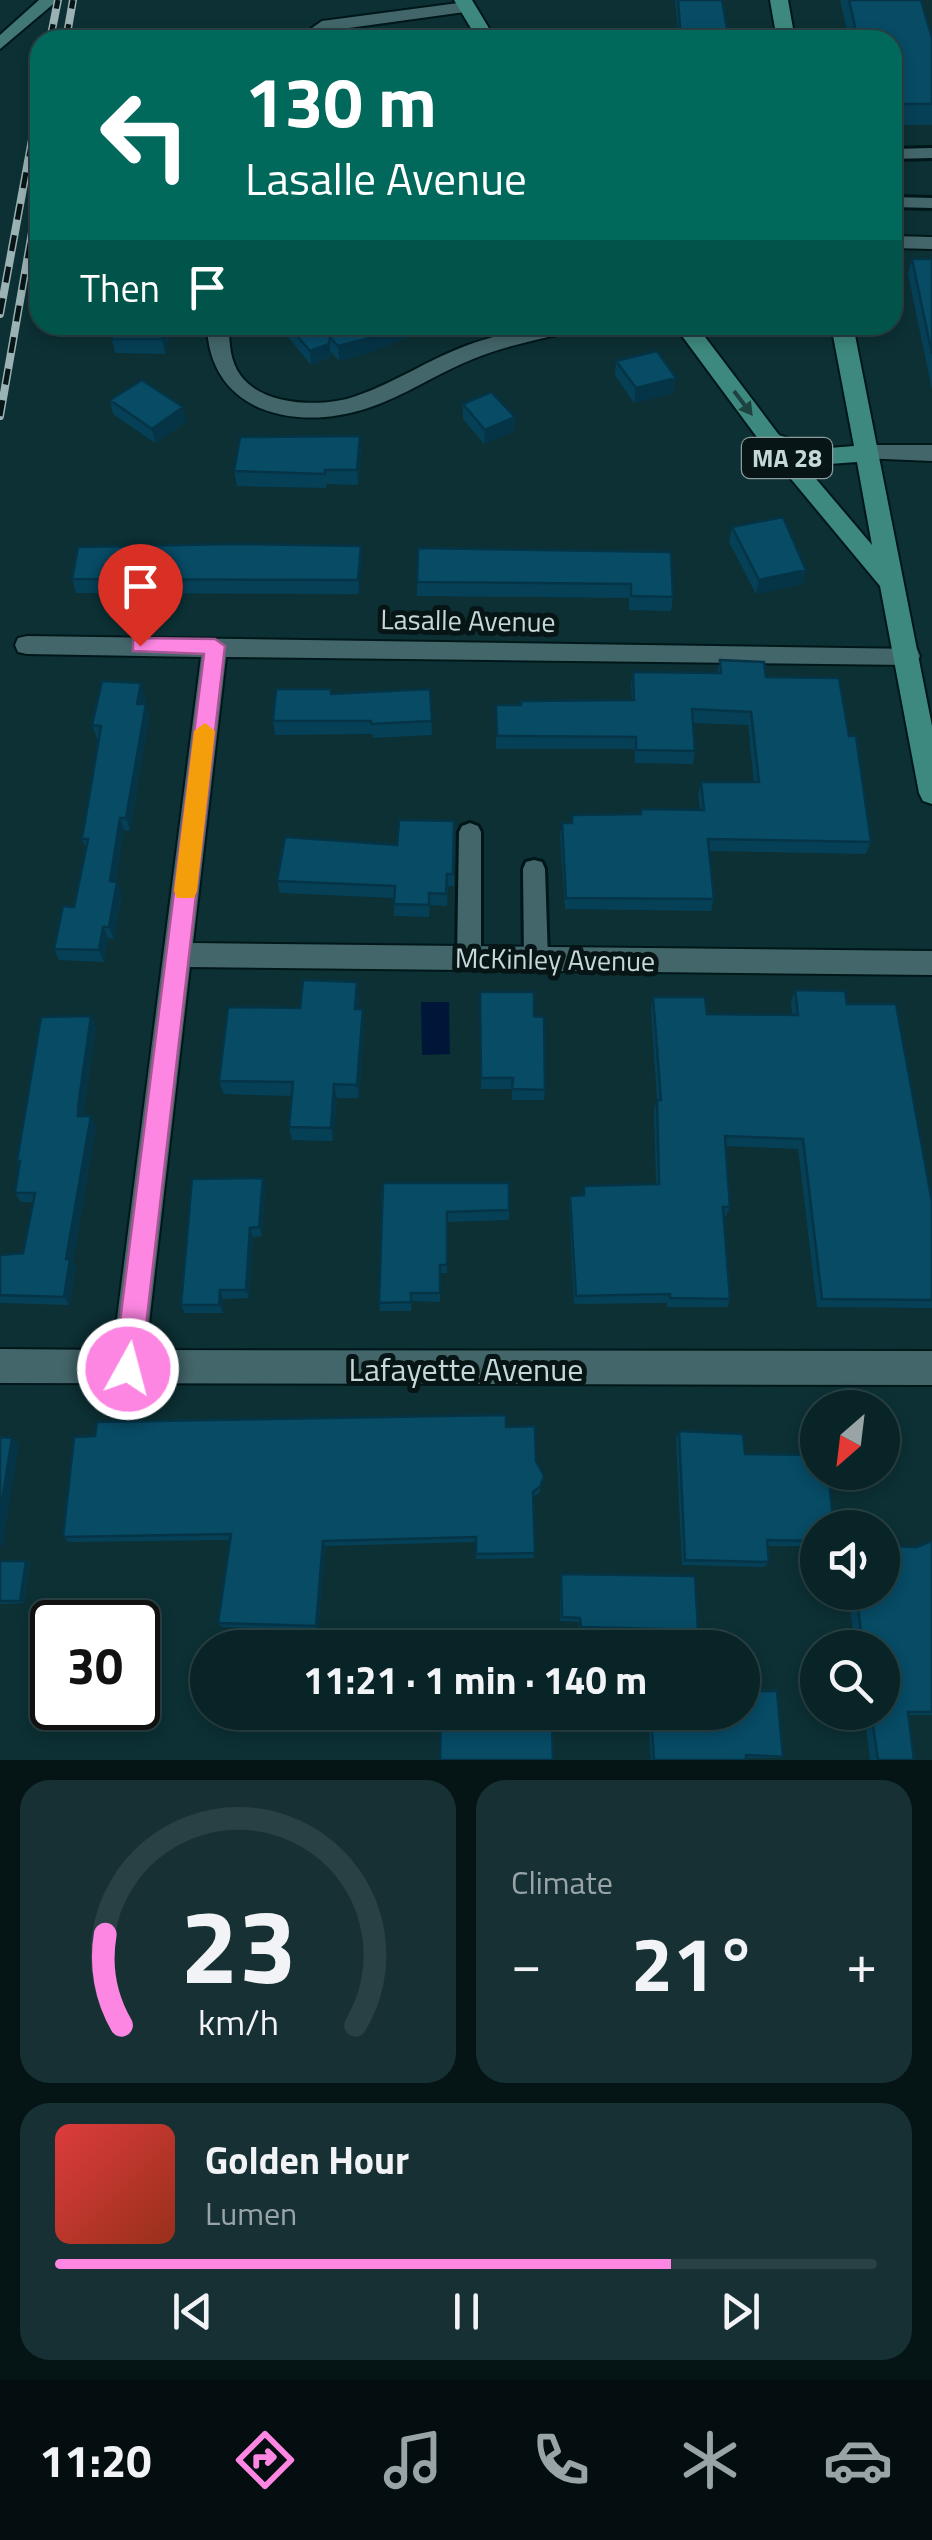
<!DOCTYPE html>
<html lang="en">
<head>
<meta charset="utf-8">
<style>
	:root { --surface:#092427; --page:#173033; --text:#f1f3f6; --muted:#99a4a7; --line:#294144; --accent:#fd86e2 }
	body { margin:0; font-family:"Titillium Web",sans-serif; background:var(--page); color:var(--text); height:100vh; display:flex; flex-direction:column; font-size:38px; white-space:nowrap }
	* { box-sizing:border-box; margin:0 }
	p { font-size:32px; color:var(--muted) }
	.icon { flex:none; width:55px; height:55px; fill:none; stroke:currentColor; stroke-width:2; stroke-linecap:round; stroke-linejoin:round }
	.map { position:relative; height:1760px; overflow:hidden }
	.panel { display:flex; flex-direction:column; gap:20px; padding:20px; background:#051415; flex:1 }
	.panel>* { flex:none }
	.top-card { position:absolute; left:30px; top:30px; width:872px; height:305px; border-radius:30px; box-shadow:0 5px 15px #0003,0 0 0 2px var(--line); background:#00695c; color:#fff; overflow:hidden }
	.needle { width:65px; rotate:208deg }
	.controls { position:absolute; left:800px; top:1390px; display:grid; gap:20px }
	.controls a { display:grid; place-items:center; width:100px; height:100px; border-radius:50%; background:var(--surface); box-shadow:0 5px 15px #0003,0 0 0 2px var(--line); font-size:50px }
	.speed { position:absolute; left:30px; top:1600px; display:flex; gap:20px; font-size:50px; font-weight:700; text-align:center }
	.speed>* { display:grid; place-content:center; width:130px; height:130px; border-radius:50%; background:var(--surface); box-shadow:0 5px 15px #0003,0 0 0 2px var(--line); line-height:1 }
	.speed .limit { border:5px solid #111; border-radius:15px; background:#fff; color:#111 }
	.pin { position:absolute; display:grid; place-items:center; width:85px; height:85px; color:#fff; margin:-102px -42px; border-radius:50% 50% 50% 0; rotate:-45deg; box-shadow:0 0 10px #0007 }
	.pin .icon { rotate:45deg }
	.me { position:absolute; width:110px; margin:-55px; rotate:7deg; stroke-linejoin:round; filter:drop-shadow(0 0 8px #0008) }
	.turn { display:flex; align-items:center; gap:35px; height:210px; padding:0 50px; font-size:45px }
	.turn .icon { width:130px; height:130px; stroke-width:2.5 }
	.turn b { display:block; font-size:70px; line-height:85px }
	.then { display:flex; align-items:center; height:95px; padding:0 50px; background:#0003; gap:20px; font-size:38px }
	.big { font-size:75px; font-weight:700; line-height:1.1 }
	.panel .widget { flex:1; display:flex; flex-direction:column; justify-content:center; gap:15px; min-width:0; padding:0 35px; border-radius:30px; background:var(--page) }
	.panel .dial { align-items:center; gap:0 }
	.dial svg { height:260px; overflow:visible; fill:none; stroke:var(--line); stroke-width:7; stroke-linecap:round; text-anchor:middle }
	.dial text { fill:var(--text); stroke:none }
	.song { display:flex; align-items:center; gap:30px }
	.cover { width:120px; height:120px; border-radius:15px; background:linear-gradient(135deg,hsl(0 70% 55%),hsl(10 70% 35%)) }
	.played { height:10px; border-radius:5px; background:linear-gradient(90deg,var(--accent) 75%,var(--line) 75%) }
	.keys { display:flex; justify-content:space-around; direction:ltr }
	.heat { display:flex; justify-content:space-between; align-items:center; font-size:55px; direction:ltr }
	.panel .tiles { flex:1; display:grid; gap:20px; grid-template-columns:1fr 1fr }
	.widget:last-child { grid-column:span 2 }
	.trip { position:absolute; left:190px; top:1630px; width:570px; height:100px; border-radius:50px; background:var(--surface); box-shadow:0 5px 15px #0003,0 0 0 2px var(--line); font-weight:700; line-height:100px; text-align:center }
	.tabs { display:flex; height:160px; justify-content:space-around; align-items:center; background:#040e10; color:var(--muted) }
	.tabs .icon { width:70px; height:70px }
	.tabs .current { color:var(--accent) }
	.tabs b { font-size:45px; color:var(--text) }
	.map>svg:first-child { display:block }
	.water { fill:#001639 }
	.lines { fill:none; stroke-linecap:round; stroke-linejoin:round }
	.service-casing { stroke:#00171a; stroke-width:6 }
	.minor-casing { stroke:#00171a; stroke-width:4 }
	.secondary-casing { stroke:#00171a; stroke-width:4 }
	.primary-casing { stroke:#00171a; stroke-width:4 }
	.service { fill:#43666a; fill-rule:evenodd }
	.minor { fill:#43666a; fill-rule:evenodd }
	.secondary { fill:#417774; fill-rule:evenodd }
	.primary { fill:#3e897f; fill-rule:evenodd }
	.rail-casing { stroke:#9bb2b4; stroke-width:8 }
	.rail { stroke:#071517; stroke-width:5; stroke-dasharray:16; stroke-linecap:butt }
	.wall { fill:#064057 }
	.shaded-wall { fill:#053447 }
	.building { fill:#074b65; stroke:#053447; stroke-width:2.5 }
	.oneway { fill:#1d4341 }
	.route { fill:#fd86e2; stroke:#a45793; stroke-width:2.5 }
	.slow { fill:#f59e0b }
	.labels { text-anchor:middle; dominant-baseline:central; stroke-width:10; stroke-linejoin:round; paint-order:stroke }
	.shield { fill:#071517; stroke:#8b9d9f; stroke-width:2.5 }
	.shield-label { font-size:25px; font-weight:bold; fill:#c4d7d9 }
	.street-label { font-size:28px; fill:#c4d7d9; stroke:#071517 }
	.near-street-label { font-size:32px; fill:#c4d7d9; stroke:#071517 }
</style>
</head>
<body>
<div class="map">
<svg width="932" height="1760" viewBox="0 0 932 1760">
	<rect width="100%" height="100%" fill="#0c3034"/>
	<path class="water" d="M421 1002H449L450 1054 422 1055Z"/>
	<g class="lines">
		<defs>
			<path id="service" d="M932 148V158L892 159V149Z
				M892 197 932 198V208L892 207Z
				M470 823 478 826 481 832V958L477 965 469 968 461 965 457 958 459 832 462 826Z
				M534 860 542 862 545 869 548 959 544 966 536 969 528 966 524 959 523 869 526 862Z"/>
			<path id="minor" d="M466 2 475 7 472 11 327 31 315 40H295L322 21Z
				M892 236 932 237V249L892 248Z
				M207 325H229C229 342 230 362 241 376 263 406 324 408 356 396 395 383 429 359 468 345 505 332 541 325 581 325L577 330C543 339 506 345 473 359 437 373 405 396 368 408 296 432 209 413 207 325Z
				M869 445H932V461L861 458 858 453 861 448Z
				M27 636 917 649 920 656 917 663 908 665 226 657 193 943 932 951V975L190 967 146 1350 932 1351V1385L0 1383V1349L113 1350 201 657 27 654 18 652 15 645 18 638Z"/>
			<path id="secondary" d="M39 0H58L0 49V35Z"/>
			<path id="primary" d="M454 0H472L496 40H478Z
				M770 0H788L795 40H777Z
				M674 325H696L779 435 817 449 854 446 831 325H853L932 726V804L923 801 919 793 880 586 762 444ZM800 460 815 465 857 462 872 545Z"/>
		</defs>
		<use href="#service" class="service-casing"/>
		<use href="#minor" class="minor-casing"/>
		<use href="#secondary" class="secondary-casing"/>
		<use href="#primary" class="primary-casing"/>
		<use href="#service" class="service"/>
		<use href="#minor" class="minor"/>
		<use href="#secondary" class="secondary"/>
		<use href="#primary" class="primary"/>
		<defs>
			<path id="rail" d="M50 40 58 0
				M66 40 73 0
				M0 314 40 96
				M0 416 40 186"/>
		</defs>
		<use href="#rail" class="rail-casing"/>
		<use href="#rail" class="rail"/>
	</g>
	<path class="wall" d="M675 0H722L729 40H679Z
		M840 0H921L932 38V125H892V40H849Z
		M912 259H932V390L908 274Z
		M114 325H170L165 354 115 353 112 339Z
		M279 325H417V334L367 353 339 361 331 352 330 358 311 365 280 327Z
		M616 361 674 393 634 403 615 375Z
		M110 400 186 422 155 443 113 414Z
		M463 404 515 417 514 431 484 444 463 419Z
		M360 436 361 451 358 485 327 484 326 488 237 486 234 471Z
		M732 527 803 584 756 594 729 542Z
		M361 546 362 560 359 594 76 593 72 579Z
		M671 552 673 597 671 611 629 610V598L417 596V582Z
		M720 660 766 677 849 736 871 842 866 854 709 851 714 899 711 911 565 909 560 835 562 823H571L572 815 640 814 641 809 700 810 698 795 701 782H754L748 725 693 723 695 751 693 764 635 763 634 749H496V705L632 700 631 685 633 672 717 673Z
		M430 689 432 735 373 738 372 734 275 735 273 721 332 694Z
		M145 696 144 704H146L149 718 130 831 124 830 116 882 122 894 114 939 108 938 104 962 59 960 54 949 74 907 86 849 82 839 99 739H97L92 725Z
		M454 821V886H448L447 906 430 905 429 917 394 916V898L280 893 277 881 397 845Z
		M795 990 847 1004 932 1202V1308L817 1307 798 1149 726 1146 730 1207 726 1216H724L730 1299 727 1307H667V1303L574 1304 569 1205 570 1196 582 1195 584 1186 656 1185 654 1110 657 1100 651 1008 653 997 707 1014 792 1015 791 1002Z
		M480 992 534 1016 545 1090 544 1100H512V1089H481Z
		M359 996 358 1009 364 1024 359 1098H337L333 1141 292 1140 289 1127 292 1096 224 1094 219 1081 300 1008Z
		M91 1016 96 1027 83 1116 96 1126 73 1262 76 1267 69 1305 0 1303V1255L23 1253 34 1202H21L15 1193 19 1166 17 1161Z
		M383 1183 509 1210V1220L447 1222V1273H440V1302L412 1301 411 1311H380L379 1303Z
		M265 1187 262 1236 253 1237 249 1298 223 1299V1313H185L181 1305Z
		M679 1431 745 1454 818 1528V1546H768L769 1562 764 1567 682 1565 676 1438Z
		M536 1461 543 1482 539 1493 533 1497 534 1558 476 1559V1542L325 1546 318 1630 222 1627 218 1623 230 1540 69 1542 63 1537Z
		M932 1541V1715H908L914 1760H870L864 1712H882V1648H855L848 1592H882L917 1547Z
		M0 1561H26L30 1563 24 1603 0 1604Z
		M561 1574 698 1630 694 1634 579 1631V1622L560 1621V1578Z
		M648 1712H742L783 1757 778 1758H746V1760H651Z"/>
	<path class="shaded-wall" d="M164 325H170L165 354 162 339Z
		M402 325H417V334L367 353 339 361 338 346Z
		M330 337V358L311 365 310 351Z
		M676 378 674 393 634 403 636 388Z
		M183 407 186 422 155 443 152 429Z
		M515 417 514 431 484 444 485 430Z
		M360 436 361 451 358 485 357 470Z
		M361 546 362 560 359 594 358 580Z
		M806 570 803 584 756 594 759 580Z
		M141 683 145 696 141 717 137 704Z
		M146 704 149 718 130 831 126 818Z
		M120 818 124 830 115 894 110 881Z
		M117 882 122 894 114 939 109 927Z
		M103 927 108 938 104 962 99 950Z
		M357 982 359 996 357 1024 355 1009Z
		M363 1009 364 1024 359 1098 357 1085Z
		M91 1016 96 1027 83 1117 78 1116V1107Z
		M334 1084 337 1098 333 1141 331 1128Z
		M91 1116 96 1126 73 1262 76 1267 69 1305 64 1297 66 1259Z
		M263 1178 265 1187 262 1236 259 1227Z
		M250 1228 253 1237 249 1298 246 1290Z
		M220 1290 223 1299V1313L219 1305Z
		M12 1438 19 1444 3 1547 0 1545V1514Z
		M323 1541 325 1546 318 1630 316 1626Z
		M26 1561 30 1563 24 1603 20 1601Z"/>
	<path class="building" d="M678 0H722L729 40H681Z
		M849 0H921L932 38V104H892V40H858Z
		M573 30 580 40H557Z
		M451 36 454 40H431Z
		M912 259H932V354Z
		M114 325H164L162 339H112Z
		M288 325H402L366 339 338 346 330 337 329 344 310 351Z
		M657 351 676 378 636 388 616 361Z
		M142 380 183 407 152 429 110 400Z
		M491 392 515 417 485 430 463 404Z
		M360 436 357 470H325V474L234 471 240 437Z
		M783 517 806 570 759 580 732 527Z
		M235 544 361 546 358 580 72 579 78 547Z
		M418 548 671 552 673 597 631 596V584L417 582Z
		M720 660 764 662 766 677 839 678 849 736H856L871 842 708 839 714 899 566 898 562 823H572V815L641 814V809L704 810 701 782H759L751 712 692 709 695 751 636 750V737L497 736 496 705H521V701L634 700 633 672 721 673Z
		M102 681 141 683 137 704H146L126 818H120L110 881 117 882 109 927H103L99 950 54 949 63 906 74 907 88 839H82L101 726 92 725Z
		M276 689H331V694L430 689 432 721 371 724V721H273Z
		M399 820 454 821 453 874H447L446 894 429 893V905L394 904 395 886 277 881 285 837 397 845Z
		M303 980 357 982 355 1009H363L357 1085 334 1084 331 1128 289 1127 293 1082 219 1081 228 1007 300 1008Z
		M795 990 845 991 847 1004H896L932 1202V1300L822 1299 803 1139 725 1136 730 1207H723L730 1299 670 1298V1294L576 1296 570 1196 584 1195V1186L659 1184 657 1100H661L653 997H705L707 1014 798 1015Z
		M480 992H534V1016L544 1017 545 1090 512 1089 513 1078H481Z
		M91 1016 78 1107V1116H91L66 1259H70L64 1297 0 1295V1255L23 1253 35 1193H15L20 1161H17L41 1017Z
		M263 1178 259 1227 250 1228 246 1290H220L219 1305H181L192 1179Z
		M383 1183H509V1210L447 1212V1265H440V1293H411V1302L379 1303Z
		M506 1415V1427L535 1426 536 1461 544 1476 540 1487 533 1492 535 1553 476 1554V1537L323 1541 316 1626 218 1623 231 1534 63 1537 74 1437 95 1436 97 1422Z
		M679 1431 743 1434 745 1454 818 1455V1472H828L834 1528H818V1541L767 1540 769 1562 685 1560Z
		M0 1437 12 1438 0 1514Z
		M932 1541V1712H908L914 1760H878L871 1712H882V1648H863L856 1592H882V1546L917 1547Z
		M0 1561H26L20 1601H0Z
		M561 1574 695 1576 698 1630 581 1627 580 1618 562 1617Z
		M742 1691H777L783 1757 746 1755V1760H654L651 1712H742Z
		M441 1722 552 1723 553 1760H440Z"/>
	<defs><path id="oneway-solid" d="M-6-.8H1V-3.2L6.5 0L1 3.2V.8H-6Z" transform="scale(2.5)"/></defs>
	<use class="oneway" href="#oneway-solid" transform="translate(743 403) rotate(53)"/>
	<path class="route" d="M140 638 215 639 225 646 141 1369 137 1378 128 1382 118 1378 114 1369 204 654 133 651V640Z"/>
	<path class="slow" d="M205 723 215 731 197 891 194 898H177L174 891 194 731Z"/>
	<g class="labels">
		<rect class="shield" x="742" y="438" width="90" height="40" rx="8"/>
		<g class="shield-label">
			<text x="787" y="458">MA 28</text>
		</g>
		<g class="street-label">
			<text transform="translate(468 620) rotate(1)">Lasalle Avenue</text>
			<text transform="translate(555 959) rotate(1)">McKinley Avenue</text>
		</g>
		<g class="near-street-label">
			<text x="466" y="1369">Lafayette Avenue</text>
		</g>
	</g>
</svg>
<div class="controls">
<a><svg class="needle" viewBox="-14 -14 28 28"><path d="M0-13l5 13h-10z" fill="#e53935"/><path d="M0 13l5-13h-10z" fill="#99a4a7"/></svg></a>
<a><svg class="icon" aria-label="sound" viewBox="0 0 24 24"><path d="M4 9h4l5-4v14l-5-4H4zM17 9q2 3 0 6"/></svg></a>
<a><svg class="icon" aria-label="search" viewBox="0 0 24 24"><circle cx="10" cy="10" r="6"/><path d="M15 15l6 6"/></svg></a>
</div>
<div class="speed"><div class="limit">30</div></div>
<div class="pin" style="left:140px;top:646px;background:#d93025"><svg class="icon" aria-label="arrive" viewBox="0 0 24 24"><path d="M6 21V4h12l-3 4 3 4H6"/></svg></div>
<svg class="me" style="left:128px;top:1369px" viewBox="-20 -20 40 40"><circle r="17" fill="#fd86e2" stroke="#fff" stroke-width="3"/><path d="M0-11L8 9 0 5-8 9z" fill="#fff"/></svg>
<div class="trip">11:21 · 1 min · 140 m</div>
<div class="top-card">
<div class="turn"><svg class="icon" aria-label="left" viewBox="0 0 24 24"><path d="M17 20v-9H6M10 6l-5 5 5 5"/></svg><div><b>130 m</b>Lasalle Avenue</div></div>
<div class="then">Then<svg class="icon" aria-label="arrive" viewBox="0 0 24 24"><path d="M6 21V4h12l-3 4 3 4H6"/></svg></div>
</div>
</div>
<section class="panel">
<div class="tiles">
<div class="widget dial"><svg viewBox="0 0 100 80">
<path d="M14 69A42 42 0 1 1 86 69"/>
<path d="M14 69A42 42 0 0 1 9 41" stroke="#fd86e2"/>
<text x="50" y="56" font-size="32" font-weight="700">23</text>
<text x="50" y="72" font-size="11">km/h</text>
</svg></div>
<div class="widget"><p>Climate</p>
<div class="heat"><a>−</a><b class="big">21°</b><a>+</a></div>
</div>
<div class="widget">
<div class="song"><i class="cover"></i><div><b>Golden Hour</b><p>Lumen</p></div></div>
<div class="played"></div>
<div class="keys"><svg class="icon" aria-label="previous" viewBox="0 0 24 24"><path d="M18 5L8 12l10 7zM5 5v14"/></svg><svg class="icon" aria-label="pause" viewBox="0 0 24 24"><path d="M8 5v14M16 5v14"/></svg><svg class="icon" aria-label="next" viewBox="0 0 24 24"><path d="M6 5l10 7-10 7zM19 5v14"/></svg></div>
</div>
</div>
</section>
<nav class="tabs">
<b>11:20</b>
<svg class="icon current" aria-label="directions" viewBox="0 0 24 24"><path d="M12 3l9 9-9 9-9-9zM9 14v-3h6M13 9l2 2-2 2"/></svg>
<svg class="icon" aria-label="music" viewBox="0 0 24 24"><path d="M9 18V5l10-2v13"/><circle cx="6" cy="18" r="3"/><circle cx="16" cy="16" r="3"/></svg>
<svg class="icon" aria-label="phone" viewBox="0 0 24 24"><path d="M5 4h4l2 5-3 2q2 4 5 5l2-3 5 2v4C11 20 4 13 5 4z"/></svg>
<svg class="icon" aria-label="climate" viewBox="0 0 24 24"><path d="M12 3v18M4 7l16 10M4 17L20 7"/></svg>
<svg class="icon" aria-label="car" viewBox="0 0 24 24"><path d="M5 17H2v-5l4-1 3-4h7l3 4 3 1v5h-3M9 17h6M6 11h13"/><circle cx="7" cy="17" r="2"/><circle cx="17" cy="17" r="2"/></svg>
</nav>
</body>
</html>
